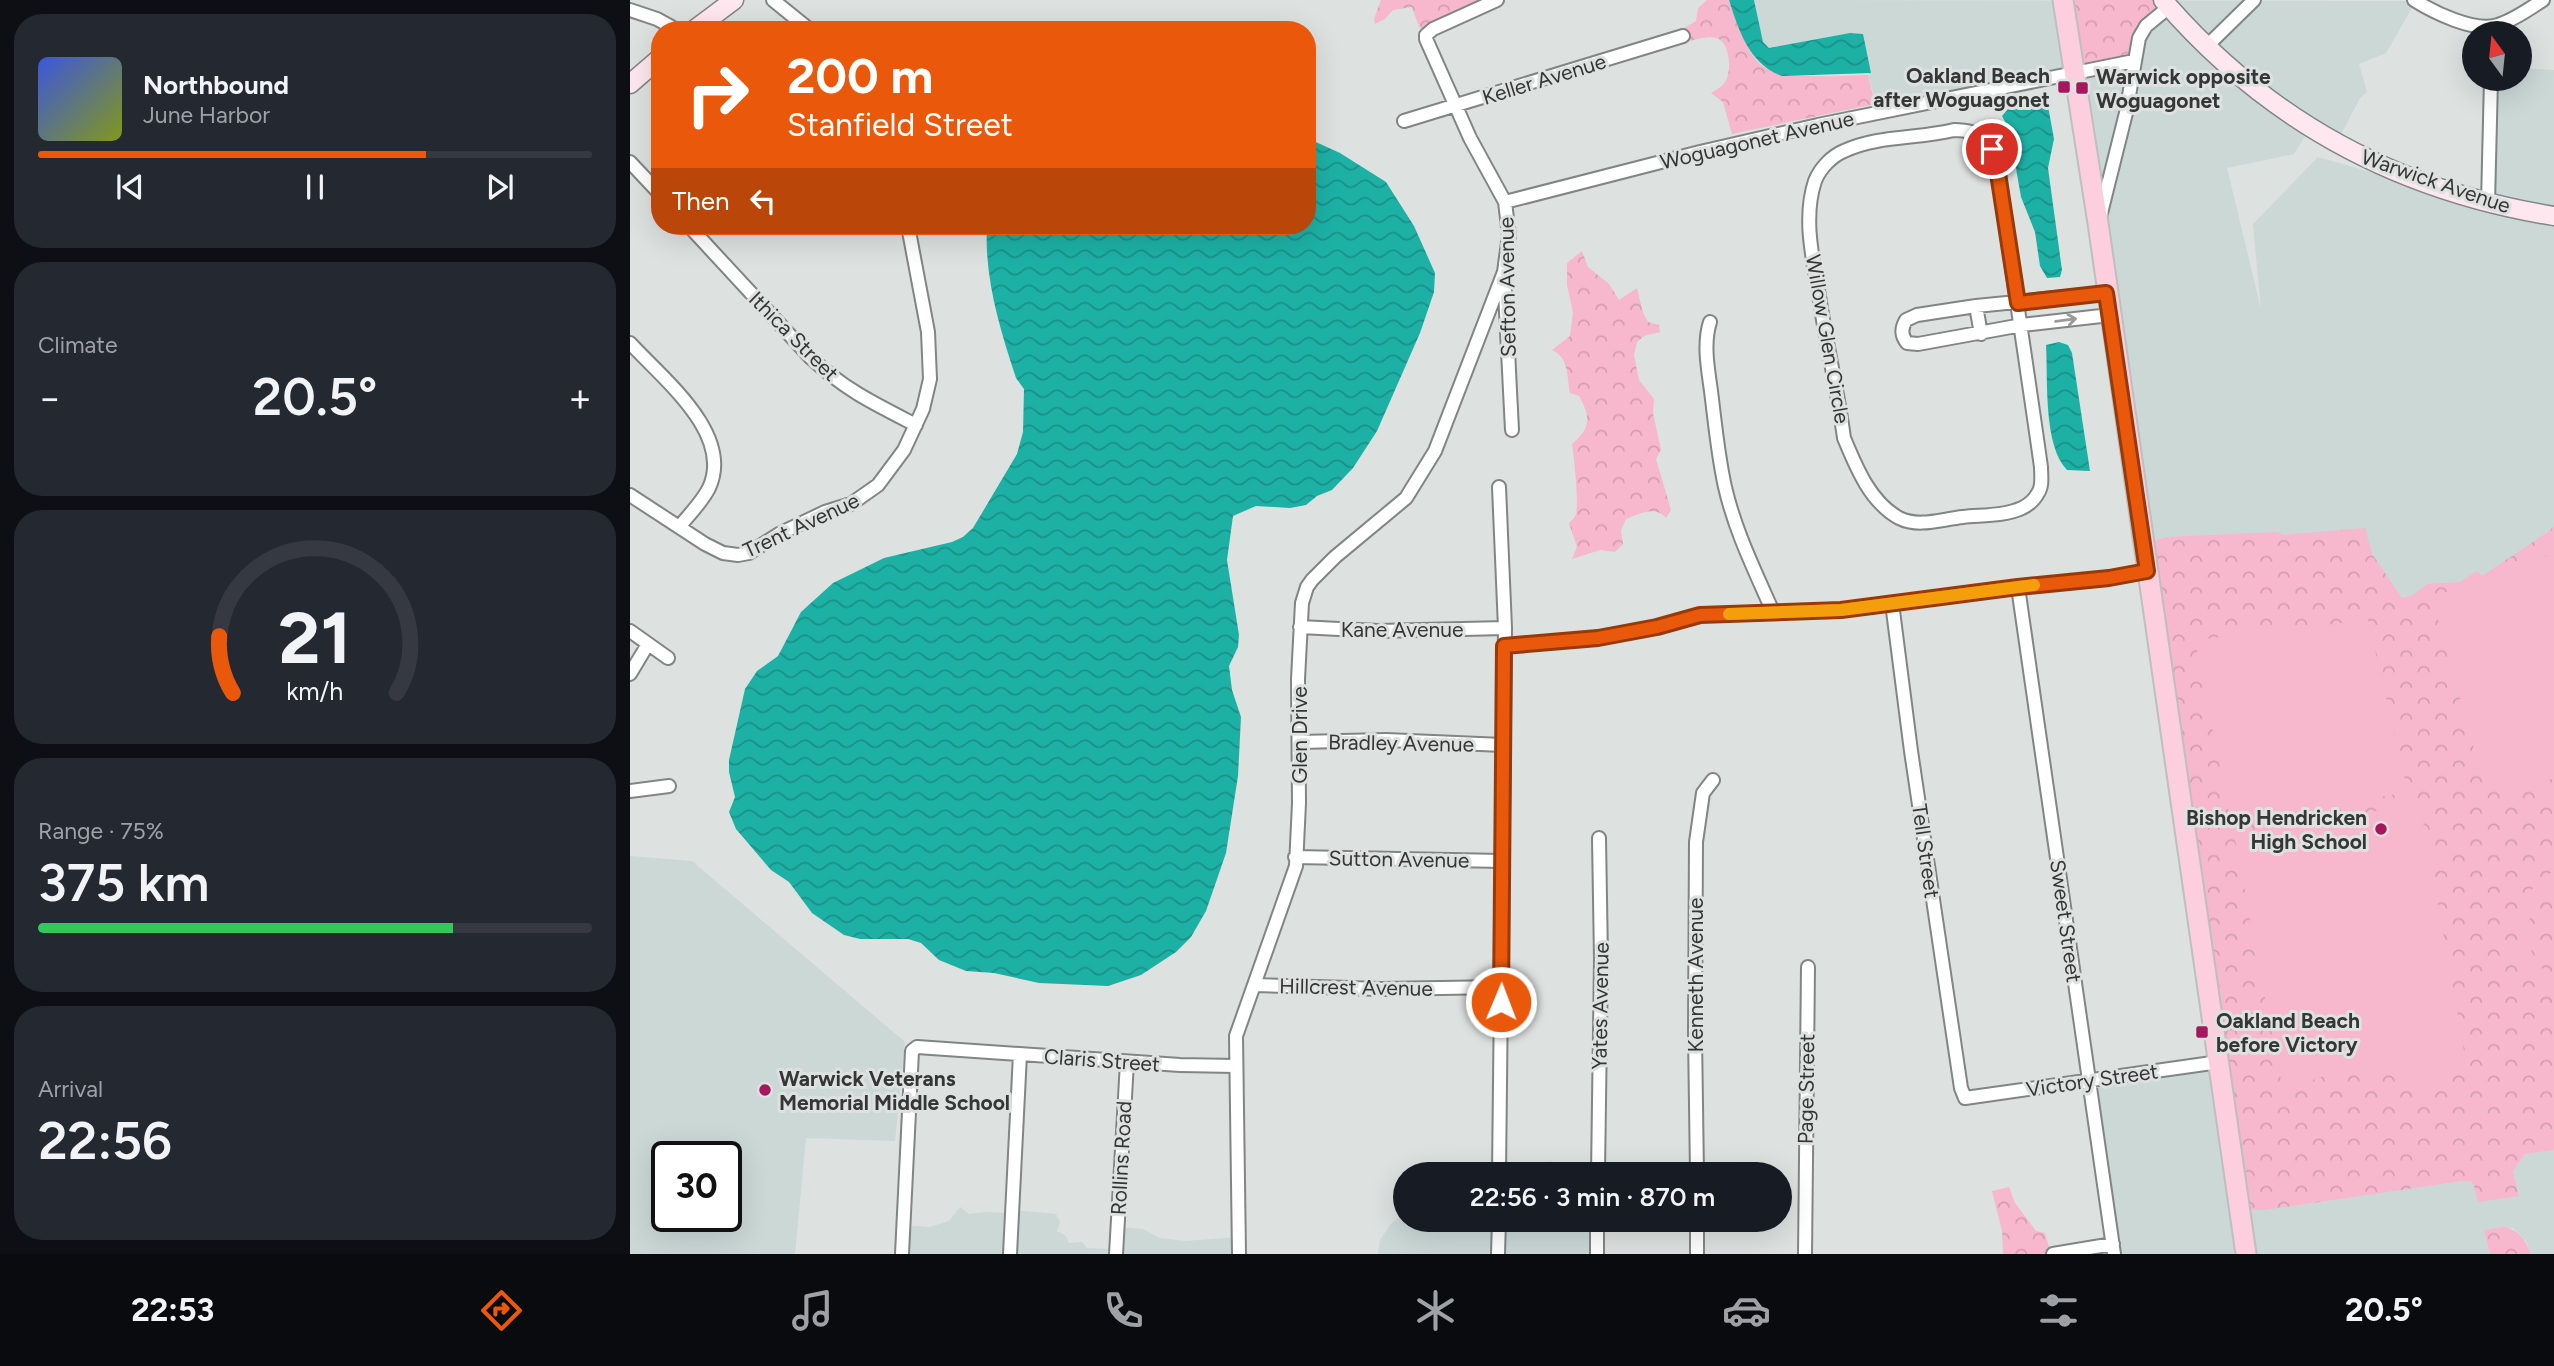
<!DOCTYPE html>
<html lang="en">
<head>
<meta charset="utf-8">
<style>
	:root { --surface:#171b24; --page:#242831; --text:#f1f3f6; --muted:#9ea1a6; --line:#363941; --accent:#ea580c }
	body { margin:0; font-family:Figtree,sans-serif; background:var(--page); color:var(--text); height:100vh; display:flex; flex-direction:column; font-size:26px; white-space:nowrap }
	* { box-sizing:border-box; margin:0 }
	p { font-size:23px; color:var(--muted) }
	.icon { flex:none; width:38px; height:38px; fill:none; stroke:currentColor; stroke-width:2; stroke-linecap:round; stroke-linejoin:round }
	.map { position:relative; flex:1; overflow:hidden }
	.sheet { display:flex; flex-direction:column; gap:14px; padding:14px; background:#0d0f14; width:630px }
	.sheet>* { flex:none }
	.top-card { position:absolute; left:21px; top:21px; width:665px; height:214px; border-radius:28px; box-shadow:0 7px 28px #0002; background:#ea580c; color:#fff; overflow:hidden }
	.needle { width:46px; rotate:345deg }
	.tools { position:absolute; left:1832px; top:21px; display:grid; gap:14px }
	.tools a { display:grid; place-items:center; width:70px; height:70px; border-radius:50%; background:var(--surface); box-shadow:0 7px 28px #0002; font-size:35px }
	.speed { position:absolute; left:21px; top:1141px; display:flex; gap:14px; font-size:35px; font-weight:700; text-align:center }
	.speed>* { display:grid; place-content:center; width:91px; height:91px; border-radius:50%; background:var(--surface); box-shadow:0 7px 28px #0002; line-height:1 }
	.speed .limit { border:4px solid #111; border-radius:10px; background:#fff; color:#111 }
	.pin { position:absolute; display:grid; place-items:center; width:60px; height:60px; color:#fff; margin:-30px; border:4px solid #fff; border-radius:50%; box-shadow:0 2px 7px #0007 }
	.me { position:absolute; width:77px; margin:-38px; rotate:1deg; stroke-linejoin:round; filter:drop-shadow(0 0 5px #0008) }
	.turn { display:flex; align-items:center; gap:24px; height:147px; padding:0 21px; font-size:32px }
	.turn .icon { width:91px; height:91px; stroke-width:2.5 }
	.turn b { display:block; font-size:49px; line-height:60px }
	.then { display:flex; align-items:center; height:66px; padding:0 21px; background:#0003; gap:14px; font-size:26px }
	.big { font-size:52px; font-weight:600; line-height:1.1 }
	.sheet .tile { flex:1; display:flex; flex-direction:column; justify-content:center; gap:10px; min-width:0; padding:0 24px; border-radius:28px; background:var(--page) }
	.sheet .dial { align-items:center; gap:0 }
	.dial svg { height:182px; overflow:visible; fill:none; stroke:var(--line); stroke-width:7; stroke-linecap:round; text-anchor:middle }
	.dial text { fill:var(--text); stroke:none }
	.song { display:flex; align-items:center; gap:21px }
	.cover { width:84px; height:84px; border-radius:10px; background:linear-gradient(135deg,hsl(230 70% 55%),hsl(70 70% 35%)) }
	.played { height:7px; border-radius:4px; background:linear-gradient(90deg,var(--accent) 70%,var(--line) 70%) }
	.keys { display:flex; justify-content:space-around; direction:ltr }
	.heat { display:flex; justify-content:space-between; align-items:center; font-size:38px; direction:ltr }
	.charge { height:10px; border-radius:5px; background:linear-gradient(90deg,#34c759 75%,var(--line) 0) }
	.trip { position:absolute; left:763px; top:1162px; width:399px; height:70px; border-radius:35px; background:var(--surface); box-shadow:0 7px 28px #0002; font-weight:600; line-height:70px; text-align:center }
	.tabs { display:flex; height:112px; justify-content:space-around; align-items:center; background:#090b0e; color:var(--muted) }
	.tabs .icon { width:49px; height:49px }
	.tabs .active { color:var(--accent) }
	.tabs b { font-size:32px; color:var(--text) }
	main { display:flex; flex:1; min-height:0 }
	.map>svg:first-child { display:block }
	.built { fill:#cbd8d6; fill-rule:evenodd }
	.forest { fill:url(#forest-crowns) }
	.garden { fill:#f7b7cc }
	.water { fill:url(#water-waves) }
	.lines { fill:none; stroke-linecap:round; stroke-linejoin:round }
	.minor-casing { stroke:#818584; stroke-width:16 }
	.secondary-casing { stroke:#818584; stroke-width:21 }
	.primary-casing { stroke:#bebfbf; stroke-width:23 }
	.minor { stroke:#fff; stroke-width:12 }
	.secondary { stroke:#fee7ee; stroke-width:18 }
	.primary { stroke:#fdcede; stroke-width:19 }
	.oneway { stroke:#9a9a9a }
	.route-casing { stroke:#983908; stroke-width:18 }
	.route { stroke:#ea580c; stroke-width:12 }
	.slow { stroke:#f59e0b; stroke-width:12 }
	.poi-dot { fill:#a5185e; stroke:#dde1e0; stroke-width:2.5 }
	.labels { text-anchor:middle; dominant-baseline:central; stroke-width:6; stroke-linejoin:round; paint-order:stroke }
	.poi-label { font-size:21px; font-weight:bold; fill:#353636; stroke:#dde1e0; text-anchor:start }
	.street-label { font-size:21px; fill:#353636; stroke:#dde1e0 }
</style>
</head>
<body>
<main>
<section class="sheet">
<div class="tile">
<div class="song"><i class="cover"></i><div><b>Northbound</b><p>June Harbor</p></div></div>
<div class="played"></div>
<div class="keys"><svg class="icon" aria-label="previous" viewBox="0 0 24 24"><path d="M18 5L8 12l10 7zM5 5v14"/></svg><svg class="icon" aria-label="pause" viewBox="0 0 24 24"><path d="M8 5v14M16 5v14"/></svg><svg class="icon" aria-label="next" viewBox="0 0 24 24"><path d="M6 5l10 7-10 7zM19 5v14"/></svg></div>
</div>
<div class="tile"><p>Climate</p>
<div class="heat"><a>−</a><b class="big">20.5°</b><a>+</a></div>
</div>
<div class="tile dial"><svg viewBox="0 0 100 80">
<path d="M14 69A42 42 0 1 1 86 69"/>
<path d="M14 69A42 42 0 0 1 8 44" stroke="#ea580c"/>
<text x="50" y="56" font-size="32" font-weight="700">21</text>
<text x="50" y="72" font-size="11">km/h</text>
</svg></div>
<div class="tile"><p>Range · 75%</p><b class="big">375 km</b><div class="charge"></div></div>
<div class="tile"><p>Arrival</p><b class="big">22:56</b></div>
</section>
<div class="map">
<svg width="1924" height="1254" viewBox="0 0 1924 1254">
	<defs>
		<pattern id="forest-crowns" width="20" height="18" patternUnits="userSpaceOnUse" patternTransform="scale(1.75)"><rect width="20" height="18" fill="#f7b7cc"/><path d="M2 6a3 3 0 1 1 6 0M12 15a3 3 0 1 1 6 0" fill="none" stroke="#d49eb0"/></pattern>
		<pattern id="water-waves" width="16" height="10" patternUnits="userSpaceOnUse" patternTransform="scale(1.75)"><rect width="16" height="10" fill="#1db1a6"/><path d="M0 5q4-4 8 0t8 0" fill="none" stroke="#1a9188"/></pattern>
	</defs>
	<rect width="100%" height="100%" fill="#dde1e0"/>
	<path class="built" d="M1124 0 1786 1 1756 53 1729 64 1737 92 1730 98 1707 142 1680 128 1664 154 1597 168 1631 309 1623 224 1688 157 1924 225V1123L1533 538 1514 542 1446 78 1245 111 1244 95 1238 75 1241 73 1220 33 1139 48 1133 43Z
		M1890 68 1924 70V216L1860 202V79H1890Z
		M0 856 62 861 275 1042 265 1141 176 1138 165 1254H0ZM37 1157H96V1216H37Z
		M1587 1061 1635 1210 1833 1181H1841L1844 1186 1889 1195 1883 1171 1895 1154 1924 1150V1254H1901L1896 1241 1883 1228 1854 1230 1860 1254H1484L1461 1079Z
		M920 1161 931 1165 967 1163 968 1174H895L903 1166Z
		M330 1207 339 1214 355 1212 379 1213 383 1210 426 1214 430 1222 427 1231 436 1236 439 1243 452 1242 457 1248 483 1249 490 1227 513 1229 530 1238 555 1241 609 1237V1254H271L273 1225 300 1227 319 1221Z
		M775 1213V1220H813L814 1224 867 1222 868 1220H967L966 1254H748L750 1240 761 1224Z"/>
	<path class="forest" d="M751 0H865L798 31 789 27 782 7 763 10 755 19 745 24 744 19Z
		M1077 0H1099C1106 20 1113 43 1126 60 1143 83 1211 75 1238 75L1245 104 1102 134 1093 102 1081 93C1086 90 1092 87 1095 82 1102 73 1100 45 1089 39 1081 35 1068 39 1060 41L1053 36 1034 43C1044 29 1053 30 1066 21L1068 8Z
		M1436 0H1533L1505 57 1446 73Z
		M952 251 958 267 979 284 989 300 1007 288 1013 313 1018 322 1029 325 1030 332 1014 336 1007 342 1004 355 1009 380 1024 399 1023 413 1031 450 1026 459 1041 510 1036 518C1024 505 1010 514 996 519L991 530 993 544 985 552 970 550 942 559 947 547 939 523C942 520 944 519 946 514 949 502 944 457 942 444 961 428 961 417 949 396L940 393C937 377 939 357 922 350L940 336 943 312 937 285V263Z
		M1924 526V1150L1895 1154 1883 1171 1889 1196 1848 1202 1844 1186 1841 1181H1833L1635 1210H1612L1514 543 1537 537 1647 532 1654 535 1735 528 1742 554 1772 598 1783 595 1797 584 1830 582 1847 571 1852 576 1918 532Z
		M1379 1187 1385 1203 1406 1231 1415 1233 1421 1254H1373L1372 1231 1362 1191Z
		M1875 1227C1889 1230 1896 1241 1901 1254H1860L1854 1230Z"/>
	<path class="garden" d="M1900 555 1924 556V778L1877 795 1855 788 1802 598Z
		M1738 620 1778 792 1601 823 1565 640Z
		M1790 804 1836 1062 1790 1092 1751 1066 1702 1073 1653 1091 1604 834Z
		M1924 871V883C1891 907 1888 955 1924 978V991C1874 964 1876 897 1924 871Z"/>
	<path class="water" d="M1099 0H1124L1133 42 1139 48 1220 33 1233 34 1241 73 1152 76C1119 64 1109 31 1099 0Z
		M1412 95H1416L1424 139 1418 168 1432 270 1430 277 1417 278 1410 266 1405 232 1391 197 1379 129 1372 116 1378 109 1410 103Z
		M677 138 710 153 756 182 784 226 805 273 804 292 790 333 747 431 723 468 702 490 687 496 676 505 660 508 626 506 603 516 597 560 609 635 608 647 599 666 602 690 611 717 608 776 596 853 576 911 561 937 546 952 511 975 478 986 409 983 364 973 336 971 309 960 291 943 278 939H230L214 935 182 913 159 882 141 870 106 829 99 812 105 797 99 772V760L115 689 127 671 148 656 171 612 203 583 254 558 322 542 333 537 343 528 387 454 393 432 394 389 386 378C370 329 354 278 357 226H677Z
		M1429 342 1438 345 1442 353 1460 471 1437 470C1413 445 1418 380 1416 345Z"/>
	<g class="lines">
		<defs>
			<path id="minor" d="M143 0 180 30
				M867 0 803 29 796 35V39L840 138 875 202 879 235 874 272 882 430
				M1784 0C1803 12 1845 33 1868 25 1884 20 1899 9 1913 0
				M0 10 27 19 47 30
				M1576 47 1624 0
				M774 121 1053 36
				M1324 130C1353 130 1360 141 1368 167 1381 267 1397 367 1411 467 1411 475 1413 486 1408 493 1405 499 1398 505 1392 508 1375 516 1352 515 1333 517 1312 519 1289 528 1269 518 1240 502 1226 467 1214 438 1208 393 1197 347 1190 302 1184 263 1172 220 1185 181 1190 168 1202 156 1214 151 1248 135 1288 139 1324 130Z
				M0 162 30 194
				M875 202 1070 152 1188 125 1504 61
				M1858 203 1861 79
				M1470 217 1496 113 1509 38 1516 26 1539 7
				M59 226 181 358C215 390 245 404 286 425
				M1476 293 1346 306 1287 315 1276 320C1271 329 1271 335 1277 343L1288 344 1392 325 1480 315
				M1346 306 1351 334
				M1080 322C1073 344 1078 369 1081 391 1085 423 1088 456 1095 487 1105 531 1125 571 1143 612
				M0 343C33 379 104 434 79 488 72 502 59 515 49 527
				M869 487 875 628 869 1174
				M0 495 75 544 93 553 108 555 119 553 149 534 195 512 221 504 248 485 274 450 293 409 300 379 298 332 278 226
				M1388 587 1484 1254
				M1262 603 1281 751 1331 1088 1335 1098 1589 1062
				M670 627 748 631 875 628
				M0 631 38 658
				M874 646 968 638 1027 627 1071 615 1211 610 1388 587 1479 578 1517 571
				M0 674 18 644
				M669 742 756 740 873 745
				M0 791 39 786
				M665 857 873 861
				M624 985 751 989 871 987
				M968 1174 971 959 969 838
				M1067 1174 1065 1035 1066 842 1073 793 1083 780
				M272 1254 282 1051 287 1047 550 1065 605 1066
				M380 1254 390 1054
				M486 1254 497 1062
				M609 1254 606 1036 666 866 669 803 668 679 672 603 677 587 682 580 705 557 776 498 805 451 874 272
				M868 1254 869 1220
				M967 1254V1220
				M1067 1254V1220
				M1175 1254 1178 967
				M1423 1254 1483 1244"/>
			<path id="secondary" d="M1533 0C1637 121 1767 191 1924 216
				M64 30 104 0
				M0 84 30 58"/>
			<path id="primary" d="M1433 0 1468 223 1616 1254"/>
		</defs>
		<use href="#minor" class="minor-casing"/>
		<use href="#secondary" class="secondary-casing"/>
		<use href="#primary" class="primary-casing"/>
		<use href="#minor" class="minor"/>
		<use href="#secondary" class="secondary"/>
		<use href="#primary" class="primary"/>
	</g>
	<defs><path id="oneway-shaft" d="M-6 0H5M1.5-3L5.5 0L1.5 3" fill="none" stroke-width="1.6" stroke-linecap="round" stroke-linejoin="round" transform="scale(1.75)"/></defs>
	<use class="oneway" href="#oneway-shaft" transform="translate(1436 320) rotate(-7)"/>
	<g class="lines">
		<defs>
			<path id="route" d="M871 1002 874 646 968 638 1027 627 1070 615 1211 610 1388 587 1479 578 1517 571 1476 293 1388 303 1367 167 1362 149"/>
		</defs>
		<use href="#route" class="route-casing"/>
		<use href="#route" class="route"/>
		<path class="slow" d="M1099 614 1211 610 1404 585"/>
	</g>
	<g class="poi-dot">
		<rect x="1427" y="80" width="14" height="14" rx="3.5"/>
		<rect x="1445" y="81" width="14" height="14" rx="3.5"/>
		<circle cx="1751" cy="829" r="7"/>
		<rect x="1565" y="1025" width="14" height="14" rx="3.5"/>
		<circle cx="135" cy="1090" r="7"/>
	</g>
	<g class="labels">
		<g class="poi-label">
			<text x="1420" y="75" text-anchor="end">Oakland Beach<tspan x="1420" dy="24">after Woguagonet</tspan></text>
			<text x="1466" y="76">Warwick opposite<tspan x="1466" dy="24">Woguagonet</tspan></text>
			<text x="1737" y="817" text-anchor="end">Bishop Hendricken<tspan x="1737" dy="24">High School</tspan></text>
			<text x="1586" y="1020">Oakland Beach<tspan x="1586" dy="24">before Victory</tspan></text>
			<text x="149" y="1078">Warwick Veterans<tspan x="149" dy="24">Memorial Middle School</tspan></text>
		</g>
		<g class="street-label">
			<text transform="translate(914 79) rotate(-17)">Keller Avenue</text>
			<text transform="translate(1127 140) rotate(-13)">Woguagonet Avenue</text>
			<text transform="translate(1806 181) rotate(19)">Warwick Avenue</text>
			<text transform="translate(877 287) rotate(-91)">Sefton Avenue</text>
			<text transform="translate(164 336) rotate(45)">Ithica Street</text>
			<text transform="translate(1198 339) rotate(80)">Willow Glen Circle</text>
			<text transform="translate(171 525) rotate(-25)">Trent Avenue</text>
			<text x="772" y="629">Kane Avenue</text>
			<text transform="translate(669 735) rotate(-90)">Glen Drive</text>
			<text transform="translate(771 743) rotate(1)">Bradley Avenue</text>
			<text transform="translate(1296 851) rotate(82)">Tell Street</text>
			<text transform="translate(769 859) rotate(1)">Sutton Avenue</text>
			<text transform="translate(1436 921) rotate(82)">Sweet Street</text>
			<text transform="translate(1065 975) rotate(-90)">Kenneth Avenue</text>
			<text transform="translate(726 987) rotate(1)">Hillcrest Avenue</text>
			<text transform="translate(970 1006) rotate(-89)">Yates Avenue</text>
			<text transform="translate(472 1060) rotate(4)">Claris Street</text>
			<text transform="translate(1462 1080) rotate(-8)">Victory Street</text>
			<text transform="translate(1176 1089) rotate(-89)">Page Street</text>
			<text transform="translate(491 1158) rotate(-87)">Rollins Road</text>
		</g>
	</g>
</svg>
<div class="tools">
<a><svg class="needle" viewBox="-14 -14 28 28"><path d="M0-13l5 13h-10z" fill="#e53935"/><path d="M0 13l5-13h-10z" fill="#9ea1a6"/></svg></a>
</div>
<div class="speed"><div class="limit">30</div></div>
<div class="pin" style="left:1362px;top:149px;background:#d93025"><svg class="icon" aria-label="arrive" viewBox="0 0 24 24"><path d="M6 21V4h12l-3 4 3 4H6"/></svg></div>
<svg class="me" style="left:871px;top:1002px" viewBox="-20 -20 40 40"><circle r="17" fill="#ea580c" stroke="#fff" stroke-width="3"/><path d="M0-11L8 9 0 5-8 9z" fill="#fff"/></svg>
<div class="trip">22:56 · 3 min · 870 m</div>
<div class="top-card">
<div class="turn"><svg class="icon" aria-label="right" viewBox="0 0 24 24"><path d="M7 20v-9h11M14 6l5 5-5 5"/></svg><div><b>200 m</b>Stanfield Street</div></div>
<div class="then">Then<svg class="icon" aria-label="left" viewBox="0 0 24 24"><path d="M17 20v-9H6M10 6l-5 5 5 5"/></svg></div>
</div>
</div>
</main>
<nav class="tabs">
<b>22:53</b>
<svg class="icon active" aria-label="directions" viewBox="0 0 24 24"><path d="M12 3l9 9-9 9-9-9zM9 14v-3h6M13 9l2 2-2 2"/></svg>
<svg class="icon" aria-label="music" viewBox="0 0 24 24"><path d="M9 18V5l10-2v13"/><circle cx="6" cy="18" r="3"/><circle cx="16" cy="16" r="3"/></svg>
<svg class="icon" aria-label="phone" viewBox="0 0 24 24"><path d="M5 4h4l2 5-3 2q2 4 5 5l2-3 5 2v4C11 20 4 13 5 4z"/></svg>
<svg class="icon" aria-label="climate" viewBox="0 0 24 24"><path d="M12 3v18M4 7l16 10M4 17L20 7"/></svg>
<svg class="icon" aria-label="car" viewBox="0 0 24 24"><path d="M5 17H2v-5l4-1 3-4h7l3 4 3 1v5h-3M9 17h6M6 11h13"/><circle cx="7" cy="17" r="2"/><circle cx="17" cy="17" r="2"/></svg>
<svg class="icon" aria-label="filters" viewBox="0 0 24 24"><path d="M4 7h16M4 17h16"/><circle cx="9" cy="7" r="2"/><circle cx="15" cy="17" r="2"/></svg>
<b>20.5°</b>
</nav>
</body>
</html>
